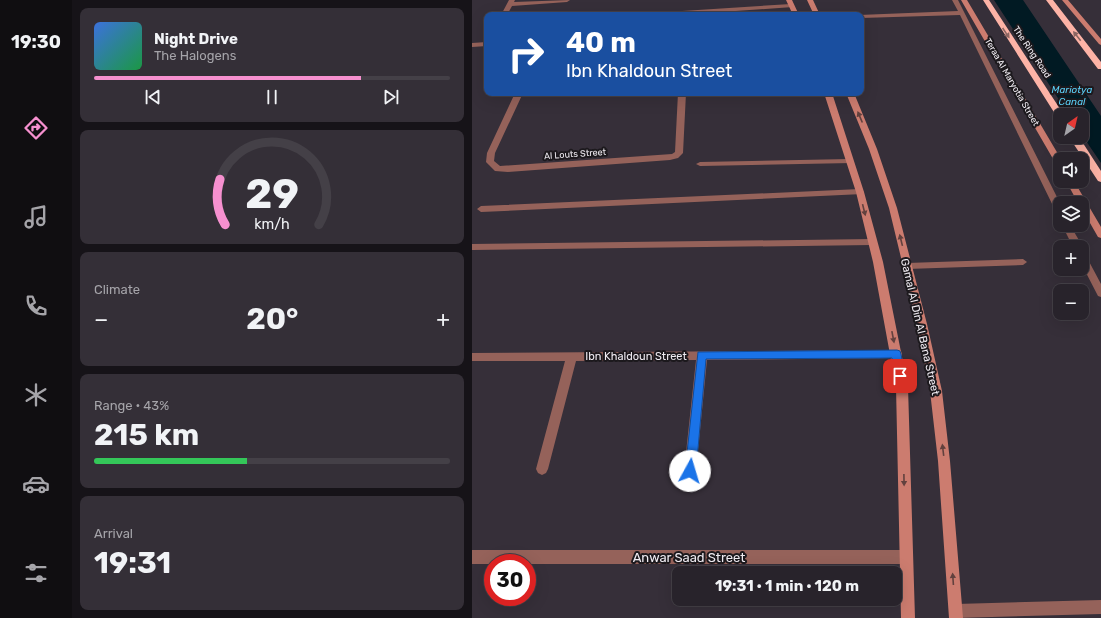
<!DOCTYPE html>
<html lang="en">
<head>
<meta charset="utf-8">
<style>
	:root { --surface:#28232b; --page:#342f37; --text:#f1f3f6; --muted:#a5a4a9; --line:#444047; --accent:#f690cf }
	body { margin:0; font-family:Rubik,sans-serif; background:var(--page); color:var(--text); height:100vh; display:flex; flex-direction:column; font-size:15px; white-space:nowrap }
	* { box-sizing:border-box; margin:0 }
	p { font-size:13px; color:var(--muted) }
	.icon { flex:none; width:22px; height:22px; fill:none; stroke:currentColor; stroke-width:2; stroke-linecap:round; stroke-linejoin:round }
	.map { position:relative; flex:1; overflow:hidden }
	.sheet { display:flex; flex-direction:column; gap:8px; padding:8px; background:#161318; width:400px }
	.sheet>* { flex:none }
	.guide { position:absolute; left:12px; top:12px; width:380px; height:84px; border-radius:8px; box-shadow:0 4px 16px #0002,0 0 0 1px var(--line); background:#1a4fa0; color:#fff; overflow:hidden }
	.needle { width:26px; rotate:34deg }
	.tools { position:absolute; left:581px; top:108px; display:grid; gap:8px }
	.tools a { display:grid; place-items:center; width:36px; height:36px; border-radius:8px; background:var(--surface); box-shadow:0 4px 16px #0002,0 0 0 1px var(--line); font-size:20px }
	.speed { position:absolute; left:12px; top:554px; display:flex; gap:8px; font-size:20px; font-weight:700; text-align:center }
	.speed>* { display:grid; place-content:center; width:52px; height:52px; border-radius:50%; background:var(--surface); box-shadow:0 4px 16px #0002,0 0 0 1px var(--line); line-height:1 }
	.speed .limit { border:6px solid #d22; background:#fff; color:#111 }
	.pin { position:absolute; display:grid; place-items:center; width:34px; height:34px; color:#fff; margin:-17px; border-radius:8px; box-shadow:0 2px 6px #0006 }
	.me { position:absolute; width:44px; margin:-22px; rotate:6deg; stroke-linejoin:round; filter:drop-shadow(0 0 3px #0008) }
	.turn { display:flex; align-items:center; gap:14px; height:84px; padding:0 16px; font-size:18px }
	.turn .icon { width:52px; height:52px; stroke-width:2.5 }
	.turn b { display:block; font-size:28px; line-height:34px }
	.big { font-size:30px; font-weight:700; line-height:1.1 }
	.sheet .tile { flex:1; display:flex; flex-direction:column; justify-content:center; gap:6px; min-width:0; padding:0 14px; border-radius:8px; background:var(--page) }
	.sheet .dial { align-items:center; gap:0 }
	.dial svg { height:104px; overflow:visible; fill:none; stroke:var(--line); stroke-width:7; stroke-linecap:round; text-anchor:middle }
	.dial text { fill:var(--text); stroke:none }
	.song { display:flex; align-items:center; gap:12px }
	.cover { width:48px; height:48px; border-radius:6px; background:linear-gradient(135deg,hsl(220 70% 55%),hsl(140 70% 35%)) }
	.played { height:4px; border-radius:2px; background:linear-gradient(90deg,var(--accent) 75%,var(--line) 75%) }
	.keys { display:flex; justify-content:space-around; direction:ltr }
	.heat { display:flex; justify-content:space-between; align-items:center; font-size:22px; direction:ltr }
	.charge { height:6px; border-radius:3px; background:linear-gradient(90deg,#34c759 43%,var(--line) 0) }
	.trip { position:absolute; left:200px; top:566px; width:230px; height:40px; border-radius:8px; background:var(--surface); box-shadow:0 4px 16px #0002,0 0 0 1px var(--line); font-weight:700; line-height:40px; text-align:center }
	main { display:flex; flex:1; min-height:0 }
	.menu { display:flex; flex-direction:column; width:72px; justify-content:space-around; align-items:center; background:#100e11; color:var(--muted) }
	.menu .icon { width:28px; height:28px }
	.menu .current { color:var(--accent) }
	.menu b { font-size:18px; color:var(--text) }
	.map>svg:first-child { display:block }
	.water { fill:#011a23 }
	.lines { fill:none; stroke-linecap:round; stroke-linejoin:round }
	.lane { fill:#95625a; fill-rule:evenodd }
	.street { fill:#95625a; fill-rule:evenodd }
	.secondary { fill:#cc7c6f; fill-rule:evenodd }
	.highway { fill:#fdb3a6; fill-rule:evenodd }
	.oneway { fill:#8c6662 }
	.oneway2 { fill:#62413e }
	.route { fill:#1a73e8; stroke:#114b97 }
	.labels { text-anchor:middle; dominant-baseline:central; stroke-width:4; stroke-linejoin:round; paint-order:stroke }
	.far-street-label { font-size:9px; fill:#f0ecf2; stroke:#1c191d }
	.far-water-label { font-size:10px; font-style:italic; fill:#5cd3fb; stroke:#1c191d }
	.street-label { font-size:11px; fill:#f0ecf2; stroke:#1c191d }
	.near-street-label { font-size:13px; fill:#f0ecf2; stroke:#1c191d }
</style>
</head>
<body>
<main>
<nav class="menu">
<b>19:30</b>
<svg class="icon current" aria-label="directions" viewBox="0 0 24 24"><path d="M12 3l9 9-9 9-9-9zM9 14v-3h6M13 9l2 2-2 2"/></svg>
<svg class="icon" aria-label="music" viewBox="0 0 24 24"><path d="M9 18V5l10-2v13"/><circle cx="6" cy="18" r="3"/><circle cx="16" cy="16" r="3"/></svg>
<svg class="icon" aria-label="phone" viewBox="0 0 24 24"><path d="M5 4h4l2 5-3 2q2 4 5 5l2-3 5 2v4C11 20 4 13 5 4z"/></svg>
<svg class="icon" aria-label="climate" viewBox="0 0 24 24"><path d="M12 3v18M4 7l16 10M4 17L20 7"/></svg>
<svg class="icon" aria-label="car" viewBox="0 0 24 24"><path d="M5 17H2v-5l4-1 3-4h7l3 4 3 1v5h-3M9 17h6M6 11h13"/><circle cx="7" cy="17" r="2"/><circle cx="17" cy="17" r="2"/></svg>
<svg class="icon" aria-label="filters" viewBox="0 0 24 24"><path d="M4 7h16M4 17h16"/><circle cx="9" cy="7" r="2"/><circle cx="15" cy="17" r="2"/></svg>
</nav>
<section class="sheet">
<div class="tile">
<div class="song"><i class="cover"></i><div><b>Night Drive</b><p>The Halogens</p></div></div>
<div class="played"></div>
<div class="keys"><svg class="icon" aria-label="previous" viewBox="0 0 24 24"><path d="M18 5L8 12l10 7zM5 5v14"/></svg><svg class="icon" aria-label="pause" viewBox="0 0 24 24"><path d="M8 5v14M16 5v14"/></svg><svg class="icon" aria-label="next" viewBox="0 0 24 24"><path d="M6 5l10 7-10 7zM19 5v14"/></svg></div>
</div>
<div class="tile dial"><svg viewBox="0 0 100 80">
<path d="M14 69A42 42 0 1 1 86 69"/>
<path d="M14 69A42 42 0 0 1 10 34" stroke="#f690cf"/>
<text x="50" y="56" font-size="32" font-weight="700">29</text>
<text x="50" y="72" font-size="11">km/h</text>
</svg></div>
<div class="tile"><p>Climate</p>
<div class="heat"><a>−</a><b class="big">20°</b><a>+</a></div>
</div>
<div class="tile"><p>Range · 43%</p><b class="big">215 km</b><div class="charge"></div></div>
<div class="tile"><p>Arrival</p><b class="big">19:31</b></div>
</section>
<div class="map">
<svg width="629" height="618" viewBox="0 0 629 618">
	<rect width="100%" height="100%" fill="#362f39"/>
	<path class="water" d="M522 0H551L629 116V163L610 135V115H597Z"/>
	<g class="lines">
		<path class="lane" d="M551 259 555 262 551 265 435 269 431 266 435 263Z"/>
		<path class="street" d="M37 0H43L42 2 98 0 95 2 40 6 35 15H29Z
			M480 0H486L588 203V215L584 212 488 15 389 18V15H387L486 11Z
			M319 4 321 5V7L207 15H176L179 13Z
			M344 11 369 13 372 15 342 14V12Z
			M15 42V46L0 47V43Z
			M43 93H51L23 153 22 161 28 166 200 154 203 152 206 93H214L211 153 206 158 198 160 36 172 23 171 14 162 15 153Z
			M377 159H380V163L228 166 224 164 228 162Z
			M388 189 392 192 391 194 9 212 5 209 9 206Z
			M590 225H598L611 247 610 248 601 247Z
			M400 239 405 242 400 245 0 250V244Z
			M610 253 613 254 629 284V297L626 296 610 265Z
			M425 350 429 351 430 354 429 357 425 358 235 360 224 471 222 475 218 477 214 475 212 471 224 360 104 361 76 469 74 473 70 475 66 473 64 469 93 361H0V353Z
			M0 550H434L439 552 441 557 439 562 434 564H0Z
			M629 600V614L484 618 479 616 477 611 479 606 484 604Z"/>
		<path class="secondary" d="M314 0H320L327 15H321Z
			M335 0H341L348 15H342Z
			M489 0H495L589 159 588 166 584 164Z
			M590 0H596L629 39V45L627 44Z
			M352 93H360L392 192 411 262 436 387 443 618H429L424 387 401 262 384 192Z
			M374 93H382L405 149 425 208 455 324 470 391 478 461 491 618H477L466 461 458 391 445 324 417 208 397 149Z
			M594 181H602L629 227V238L626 237 610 209V203H606Z"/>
		<path class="highway" d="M511 0H517L592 115H588V118L585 117Z
			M574 0H581L629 62V69H626Z
			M597 137H607L629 171V182L626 181Z"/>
	</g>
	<defs><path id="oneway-solid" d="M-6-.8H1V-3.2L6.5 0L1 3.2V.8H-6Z"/></defs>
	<g class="oneway">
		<use href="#oneway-solid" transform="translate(534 33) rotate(56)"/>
		<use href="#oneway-solid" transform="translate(605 36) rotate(-128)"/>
	</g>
	<g class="oneway2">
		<use href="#oneway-solid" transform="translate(388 117) rotate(-113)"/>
		<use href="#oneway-solid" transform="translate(392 210) rotate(76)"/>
		<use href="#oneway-solid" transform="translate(429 240) rotate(-104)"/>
		<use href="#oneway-solid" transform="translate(421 337) rotate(79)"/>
		<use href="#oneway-solid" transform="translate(471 450) rotate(-97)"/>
		<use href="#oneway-solid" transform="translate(432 480) rotate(89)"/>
		<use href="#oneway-solid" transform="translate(481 579) rotate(-94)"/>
	</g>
	<path class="route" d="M425 350 428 351 429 354 433 376 432 379 428 380 424 379 420 358 234 359 224 471 222 474 218 476 214 474 213 471 226 352Z"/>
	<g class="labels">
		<g class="far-street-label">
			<text transform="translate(560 52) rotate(56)">The Ring Road</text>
			<text transform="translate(540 82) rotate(60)">Teraa Al Maryotia Street</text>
			<text transform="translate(103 154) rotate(-4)">Al Louts Street</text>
		</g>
		<g class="far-water-label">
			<text x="600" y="90">Mariotya<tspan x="600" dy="12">Canal</tspan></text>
		</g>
		<g class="street-label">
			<text transform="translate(448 327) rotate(77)">Gamal Al Din Al Bana Street</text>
			<text x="164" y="356">Ibn Khaldoun Street</text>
		</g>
		<g class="near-street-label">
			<text x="217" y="557">Anwar Saad Street</text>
		</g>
	</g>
</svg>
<div class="tools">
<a><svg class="needle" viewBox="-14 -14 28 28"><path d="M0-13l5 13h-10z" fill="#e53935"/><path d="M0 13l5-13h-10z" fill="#a5a4a9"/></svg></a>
<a><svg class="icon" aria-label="sound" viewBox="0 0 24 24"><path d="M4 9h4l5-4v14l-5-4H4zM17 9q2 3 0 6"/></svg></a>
<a><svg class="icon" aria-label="layers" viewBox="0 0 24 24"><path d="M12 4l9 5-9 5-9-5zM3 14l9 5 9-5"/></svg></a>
<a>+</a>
<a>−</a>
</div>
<div class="speed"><div class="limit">30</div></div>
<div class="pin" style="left:428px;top:376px;background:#d93025"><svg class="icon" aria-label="arrive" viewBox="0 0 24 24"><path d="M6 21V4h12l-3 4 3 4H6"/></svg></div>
<svg class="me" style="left:218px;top:471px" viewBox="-20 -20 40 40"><circle r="19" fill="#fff"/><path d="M0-13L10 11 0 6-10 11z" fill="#1a73e8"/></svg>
<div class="trip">19:31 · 1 min · 120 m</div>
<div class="guide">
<div class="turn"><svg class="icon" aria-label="right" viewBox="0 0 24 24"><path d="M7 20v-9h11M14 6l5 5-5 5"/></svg><div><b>40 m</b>Ibn Khaldoun Street</div></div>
</div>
</div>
</main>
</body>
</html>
